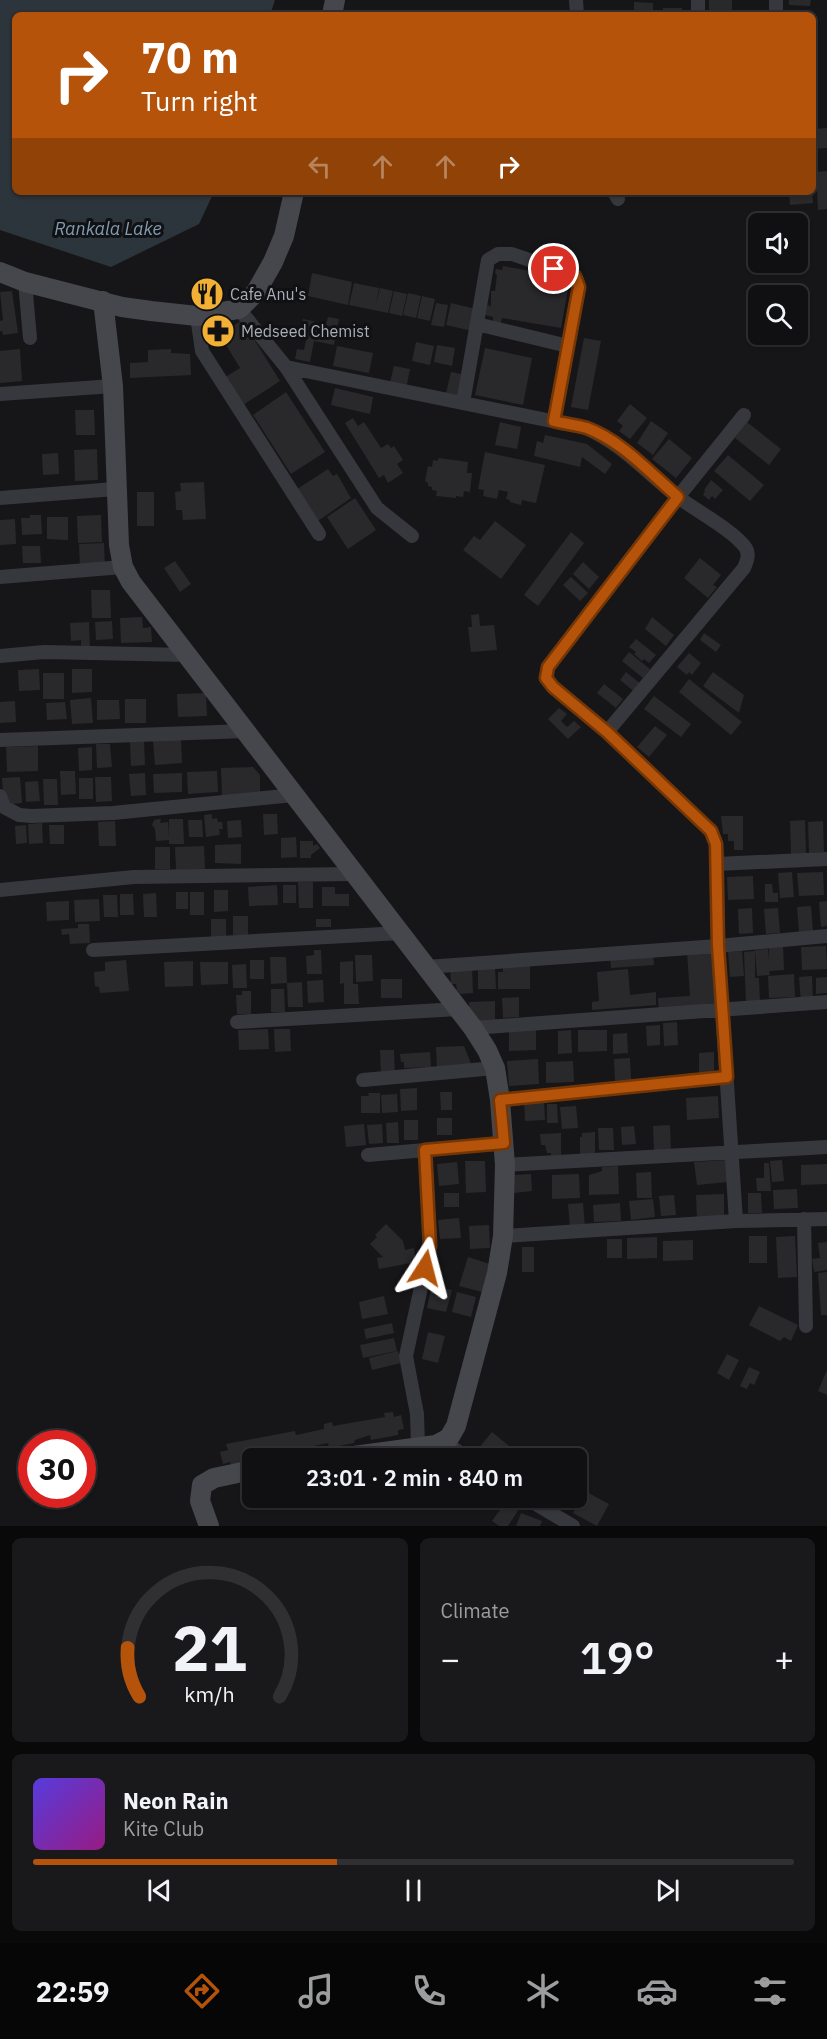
<!DOCTYPE html>
<html lang="en">
<head>
<meta charset="utf-8">
<style>
	:root { --surface:#101012; --page:#19191b; --text:#f1f3f6; --muted:#9c9d9f; --line:#303032; --accent:#b45309 }
	body { margin:0; font-family:"IBM Plex Sans",sans-serif; background:var(--page); color:var(--text); height:100vh; display:flex; flex-direction:column; font-size:22px; white-space:nowrap }
	* { box-sizing:border-box; margin:0 }
	p { font-size:20px; color:var(--muted) }
	.icon { flex:none; width:33px; height:33px; fill:none; stroke:currentColor; stroke-width:2; stroke-linecap:round; stroke-linejoin:round }
	.map { position:relative; height:1526px; overflow:hidden }
	.panel { display:flex; flex-direction:column; gap:12px; padding:12px; background:#09090a; flex:1 }
	.panel>* { flex:none }
	.guide { position:absolute; left:12px; top:12px; width:804px; height:183px; border-radius:9px; box-shadow:0 2px 4px #0004,0 0 0 2px var(--line); background:#b45309; color:#fff; overflow:hidden }
	.fabs { position:absolute; left:748px; top:213px; display:grid; gap:12px }
	.fabs a { display:grid; place-items:center; width:60px; height:60px; border-radius:9px; background:var(--surface); box-shadow:0 2px 4px #0004,0 0 0 2px var(--line); font-size:30px }
	.speed { position:absolute; left:18px; top:1430px; display:flex; gap:12px; font-size:30px; font-weight:700; text-align:center }
	.speed>* { display:grid; place-content:center; width:78px; height:78px; border-radius:50%; background:var(--surface); box-shadow:0 2px 4px #0004,0 0 0 2px var(--line); line-height:1 }
	.speed .limit { border:9px solid #d22; background:#fff; color:#111 }
	.pin { position:absolute; display:grid; place-items:center; width:51px; height:51px; color:#fff; margin:-26px; border:3px solid #fff; border-radius:50%; box-shadow:0 2px 6px #0007 }
	.me { position:absolute; width:66px; margin:-33px; rotate:9deg; stroke-linejoin:round; filter:drop-shadow(0 0 4px #0008) }
	.turn { display:flex; align-items:center; gap:21px; height:126px; padding:0 30px; font-size:27px }
	.turn .icon { width:78px; height:78px; stroke-width:2.5 }
	.turn b { display:block; font-size:42px; line-height:51px }
	.lanes { display:flex; align-items:center; height:57px; padding:0 30px; background:#0003; justify-content:center; gap:30px; direction:ltr }
	.lanes .off { opacity:.35 }
	.big { font-size:45px; font-weight:600; line-height:1.1 }
	.panel .widget { flex:1; display:flex; flex-direction:column; justify-content:center; gap:9px; min-width:0; padding:0 21px; border-radius:9px; background:var(--page) }
	.panel .dial { align-items:center; gap:0 }
	.dial svg { height:156px; overflow:visible; fill:none; stroke:var(--line); stroke-width:7; stroke-linecap:round; text-anchor:middle }
	.dial text { fill:var(--text); stroke:none }
	.song { display:flex; align-items:center; gap:18px }
	.cover { width:72px; height:72px; border-radius:9px; background:linear-gradient(135deg,hsl(250 70% 55%),hsl(310 70% 35%)) }
	.played { height:6px; border-radius:3px; background:linear-gradient(90deg,var(--accent) 40%,var(--line) 40%) }
	.keys { display:flex; justify-content:space-around; direction:ltr }
	.heat { display:flex; justify-content:space-between; align-items:center; font-size:33px; direction:ltr }
	.panel .tiles { flex:1; display:grid; gap:12px; grid-template-columns:1fr 1fr }
	.widget:last-child { grid-column:span 2 }
	.trip { position:absolute; left:242px; top:1448px; width:345px; height:60px; border-radius:9px; background:var(--surface); box-shadow:0 2px 4px #0004,0 0 0 2px var(--line); font-weight:600; line-height:60px; text-align:center }
	.tab-bar { display:flex; height:96px; justify-content:space-around; align-items:center; background:#060607; color:var(--muted) }
	.tab-bar .icon { width:42px; height:42px }
	.tab-bar .on { color:var(--accent) }
	.tab-bar b { font-size:27px; color:var(--text) }
	.map>svg:first-child { display:block }
	.water { fill:#2c353c }
	.building { fill:#29292c }
	.lines { fill:none; stroke-linecap:round; stroke-linejoin:round }
	.street { stroke:#37383d; stroke-width:14 }
	.secondary { stroke:#45474d; stroke-width:20 }
	.route-casing { stroke:#753606; stroke-width:15 }
	.route { stroke:#b45309; stroke-width:10 }
	.labels { text-anchor:middle; dominant-baseline:central; stroke-width:6; stroke-linejoin:round; paint-order:stroke }
	.poi-label { font-size:16px; fill:#a8adb8; stroke:#111113; text-anchor:start }
	.water-label { font-size:18px; font-style:italic; fill:#7f9bb3; stroke:#111113 }
</style>
</head>
<body>
<div class="map">
<svg width="827" height="1526" viewBox="0 0 827 1526">
	<rect width="100%" height="100%" fill="#161618"/>
	<path class="water" d="M0 0H275L270 15H15V192H214L199 224 111 267 0 230Z"/>
	<path class="building" d="M709 0H732V15H709Z
		M789 0H811L810 6 789 5Z
		M634 2 653 3V15H634Z
		M663 8H682V15H663Z
		M738 10 764 11V15H738Z
		M827 128V148L813 149V129Z
		M827 171V209L818 210 816 172Z
		M789 192H812L813 203 790 205Z
		M503 266 570 278 561 328 502 318 501 323 493 322V317L485 315 487 305 491 306V291H495L497 275 495 273 496 269 502 270Z
		M312 273 352 282 348 305 308 296Z
		M354 283 379 288 376 304 380 288 393 291 388 313 349 305Z
		M12 291 18 333 3 335 2 331H0V321L3 320 0 292Z
		M394 291 407 294 402 316 389 313Z
		M408 293 421 296 416 318 403 315Z
		M422 296 435 299 430 321 417 318Z
		M436 303 448 305 444 327 431 325Z
		M451 303 476 309 472 331 446 325Z
		M328 317 339 319 334 345 314 341 310 362 295 359 297 349 304 350 308 332 301 331 303 319 326 324Z
		M242 320 280 381 240 407 222 379 240 368 220 335Z
		M584 338 601 341 588 410 571 407Z
		M416 342 434 346 430 365 412 361Z
		M437 345 455 348 452 366 434 362Z
		M337 346 373 353 369 373 333 366Z
		M485 348 532 358 523 405 475 395Z
		M20 349 22 381 0 383V351Z
		M171 349V353L190 354 191 375 130 378V363L148 362V350Z
		M394 366 410 369 406 389 389 386Z
		M451 372 467 375 462 396 446 393Z
		M335 388 373 397 370 414 331 405Z
		M286 392 325 452 291 474 253 415Z
		M630 404 647 418 630 439 619 431 623 426 617 421Z
		M75 410H94L95 435H76Z
		M353 418 358 426 364 422 381 448 388 444 391 448 394 446 403 460 397 464 403 473 388 483 384 475 379 478 345 423Z
		M651 421 668 433 653 455 637 443Z
		M500 422 521 427 517 449 495 445Z
		M747 422 781 449 769 465 735 438Z
		M545 435 587 444 612 464 605 474 582 457 580 467 534 456 537 441 543 443Z
		M669 439 692 458 676 478 652 459Z
		M97 449 98 480 75 481 74 450Z
		M485 452 545 465 536 503 522 500 521 505 510 502V500L506 499 508 492 499 490 497 499 483 496 484 490 478 489Z
		M58 453 59 474 43 475 42 454Z
		M728 455 764 485 750 501 714 471Z
		M439 458 468 462 467 473H472L470 492 464 491 463 497 456 496V498L436 496 437 491 432 490V487L428 486V483L425 481 428 466 432 467 433 460 437 461Z
		M328 469 333 476 337 474 351 498 315 523 294 491Z
		M711 480 723 490 715 499 712 496 709 500 703 495 705 491 704 490Z
		M204 482 206 519 183 520 182 510H176L175 492 181 491 180 483Z
		M137 492H154V526H137Z
		M355 498 376 530 348 549 327 517Z
		M30 515H41L42 534 22 535 21 518H30Z
		M101 515 102 542 78 543 77 516Z
		M47 517H68V540L47 539Z
		M15 519 16 544 0 545V520Z
		M495 521 526 545 501 579 463 550 474 536 480 540Z
		M571 532 584 543 538 606 524 595Z
		M104 543 105 568 80 569 79 544Z
		M22 546H40L41 563H23Z
		M700 558 721 575 713 585 717 587 708 598 684 578Z
		M175 561 191 584 180 592 164 568Z
		M583 562 599 577 589 589 573 574Z
		M571 577 588 593 580 601 563 585Z
		M91 590H110L111 618H92Z
		M479 614 480 626 494 625 497 650 471 652 468 627H472L471 615Z
		M142 617 143 628 151 627 152 642 121 643 120 618Z
		M652 617 674 635 666 646 645 629Z
		M112 621 113 639 96 640 95 622Z
		M89 622 90 649 81 650V640L71 641 70 623Z
		M704 633 721 645 716 652 700 640Z
		M636 639 656 655 649 663 644 659 642 661 634 654 636 652 629 647Z
		M629 652 650 669 643 678 622 661Z
		M689 653 701 663 692 675 689 672 687 675 677 667Z
		M39 669 40 690 19 691 18 670Z
		M72 669H92V692L72 693Z
		M626 672 642 685 636 693 620 680Z
		M713 672 744 695 739 713 703 686Z
		M43 673H64V699H43Z
		M689 679 742 722 731 735 679 692Z
		M604 684 623 699 616 708 597 693Z
		M206 693 207 716 178 717 177 694Z
		M654 696 691 724 681 737 644 709Z
		M91 698 93 723 72 724 70 700Z
		M125 699H146V723H125Z
		M97 700H119L120 719 97 720Z
		M15 701 16 722 0 723V702Z
		M65 702 67 719 47 720 46 703Z
		M559 708 567 714 561 721 567 727 574 721 581 727 568 739 548 719Z
		M655 726 667 735 649 757 637 747Z
		M181 738 182 763 155 765 153 740Z
		M144 741 145 765 131 766 130 742Z
		M96 744H110L112 767 97 768Z
		M38 746V771L7 772 6 747Z
		M92 747V770L79 771 78 748Z
		M253 767 260 775V795L222 796 221 768Z
		M60 771H75L76 794 61 795Z
		M217 771 218 792 188 794 187 772Z
		M145 773 146 795 131 796 129 774Z
		M182 773V792L154 793 153 774Z
		M20 777 22 803 4 805 2 778Z
		M95 777H111L112 801 96 802Z
		M79 778H93V799H79Z
		M43 779H57L58 805H44Z
		M38 781 40 801 26 802 25 782Z
		M212 814V819L217 818 218 822H222L223 829H219L220 835 206 837 204 815Z
		M263 814H277L278 834 264 835Z
		M721 816H743V850H734V841H728V834H723Z
		M159 819H161L160 823 168 822V837L169 819H183L184 844H169V840L156 841 155 829 152 825 154 820Z
		M188 820H202L203 837H189Z
		M241 820 242 837 228 838 227 821Z
		M805 820 806 854H791L790 821Z
		M115 821 116 846H99L98 822Z
		M823 821 824 852 809 853 808 822Z
		M42 823 43 843 29 844 28 824Z
		M26 825 27 843 16 844 15 826Z
		M49 825H64V844H50Z
		M296 837 297 857 281 858V838Z
		M300 841H313V846L317 844 320 848 311 855V858H300Z
		M241 844V864L215 863V845Z
		M204 846 205 869 176 870 175 847Z
		M155 847H170V869H155Z
		M792 872 794 897 780 898 778 873Z
		M823 872 824 895 799 896 797 873Z
		M753 876 754 899 728 900 727 877Z
		M298 882H313V908H299Z
		M765 884H772L773 893H778V902H765Z
		M277 885 278 905 249 906 248 887Z
		M283 885H296V903H283Z
		M322 887H335V894H349V906H322Z
		M214 890H228V911L214 912Z
		M176 892H188V909H176Z
		M190 892H204V915H190Z
		M156 893 157 917H144L143 894Z
		M120 894H133L134 915H120Z
		M103 895H117L118 917H104Z
		M99 899 100 921 75 922 74 900Z
		M69 901V920L47 921 46 902Z
		M827 901V926L821 927 819 902Z
		M811 906 813 931 799 932 797 907Z
		M752 908 753 933 739 934 738 909Z
		M778 908 780 933 766 934 764 909Z
		M233 916H248V935H233Z
		M211 919H226V939L211 940Z
		M316 919H331V927H316Z
		M78 924H89L90 943 70 944 69 934 62 935 61 929 78 928Z
		M769 945H783L784 970 769 971 770 975 757 976 755 950 768 949 769 960Z
		M826 946 827 969 802 970 801 947Z
		M314 950H321L322 974H307L306 956 314 955Z
		M712 950 715 1009 659 1013 658 998 690 996 687 952Z
		M742 951 744 976 730 977 728 952Z
		M755 951V978H759L760 1003 746 1004 744 952Z
		M653 954 654 965 611 968 610 956Z
		M355 955H372L373 981 356 982Z
		M270 957H286L287 983 271 984Z
		M126 960 129 991 100 993 99 987 95 986 94 972 105 971V962Z
		M250 960H264V979H250Z
		M193 961V986L165 987 164 962Z
		M353 961V984H358L359 1004H344V983L340 984V962Z
		M200 962H228V984L201 985Z
		M246 964 247 988H233L232 965Z
		M530 964V989H498V972H503V965Z
		M495 966 496 989H478V967Z
		M450 967H472L473 993 460 994 457 990 456 984H451Z
		M628 969 630 995 656 992V1005L592 1010V1002L599 1001 597 972Z
		M794 974 795 997 769 998 768 976Z
		M812 976 813 1002 801 1003 799 977Z
		M827 977V993L816 994V978Z
		M381 979H402V998H381Z
		M323 980 324 1002 308 1003 307 981Z
		M302 982 303 1007H288L287 983Z
		M271 989H284L285 1012H271Z
		M242 991H251V1014H237L236 995H242Z
		M519 997V1017L503 1018 502 998Z
		M495 1001V1020L486 1024 473 1019 469 1013V1002Z
		M677 1022 678 1045 664 1046 663 1023Z
		M660 1025V1045L647 1046 646 1026Z
		M268 1029 269 1049 239 1050 238 1030Z
		M274 1029H290L291 1051 275 1052Z
		M536 1029V1050L509 1051V1030Z
		M571 1030 572 1053 558 1054V1031Z
		M578 1030H607V1051L578 1052Z
		M627 1033 628 1053 613 1054V1034Z
		M464 1046 472 1066 437 1069 436 1047Z
		M380 1050H394L395 1075 381 1076Z
		M430 1052 431 1067 404 1068V1062H401L400 1054Z
		M714 1052V1076L699 1077V1053Z
		M630 1058 631 1080 615 1081 614 1059Z
		M538 1059 539 1084 509 1086 507 1061Z
		M573 1061 574 1082 546 1083V1062Z
		M417 1088V1110L401 1111 400 1089Z
		M440 1092H452V1110H441Z
		M368 1093H380V1113H361V1096H369Z
		M397 1094 398 1112 382 1113 381 1095Z
		M718 1096 719 1118 687 1120 686 1098Z
		M544 1100 545 1120 525 1121 524 1101Z
		M547 1104H557L558 1123H547Z
		M576 1106 578 1128 562 1129 560 1107Z
		M437 1118H452V1135H437Z
		M404 1120H418V1140H404Z
		M398 1122 399 1143H387L386 1123Z
		M364 1124 366 1145 346 1147 344 1126Z
		M382 1124 383 1143 369 1144 367 1125Z
		M670 1125 671 1152 654 1153 653 1126Z
		M634 1126 636 1144 622 1145 621 1127Z
		M598 1128H613L614 1150H599Z
		M595 1132V1154L580 1155V1137H582V1133Z
		M561 1133V1159H551V1153H547L545 1145H541L540 1134Z
		M726 1160 728 1182 697 1185 694 1162Z
		M782 1160 784 1181 772 1182 770 1161Z
		M465 1161H485L486 1192 466 1193Z
		M457 1162 459 1184 439 1186 437 1164Z
		M764 1163H769L771 1191H757L756 1178H764Z
		M827 1164V1184L801 1185V1165Z
		M618 1166 619 1194 589 1195V1175L602 1171V1167Z
		M651 1172 652 1198H637L636 1173Z
		M531 1174 532 1191 514 1193 513 1175Z
		M579 1174 580 1198 552 1199V1175Z
		M797 1189 798 1208 774 1209 773 1190Z
		M444 1193H459V1207H444Z
		M748 1193H761L762 1213H748Z
		M724 1194V1219H697L696 1195Z
		M674 1195 676 1215 661 1216 659 1196Z
		M653 1199 655 1217 631 1220 629 1201Z
		M583 1203 585 1227 570 1228 568 1204Z
		M620 1203 621 1221 594 1222 593 1205Z
		M459 1218 461 1238 440 1239 438 1220Z
		M386 1224 403 1241 405 1250 414 1248 416 1262 379 1269 377 1258 383 1257 370 1244 377 1237 375 1235Z
		M489 1225 490 1248 470 1249 469 1226Z
		M749 1236H767V1263H749Z
		M795 1236 797 1277 778 1278 776 1237Z
		M657 1237V1258L627 1259V1238Z
		M607 1239H622V1258H607Z
		M693 1240V1260L663 1261V1241Z
		M827 1242V1270L814 1272 812 1259 820 1258 818 1243Z
		M522 1247H534V1272H522Z
		M468 1257 490 1264 482 1292 459 1286Z
		M827 1272V1315H821L818 1273Z
		M432 1285 452 1290 446 1312 427 1308Z
		M457 1292 476 1297 471 1317 452 1312Z
		M384 1296 388 1314 362 1319 359 1302Z
		M759 1306 798 1325 791 1341 784 1337 780 1341 749 1325Z
		M392 1323 394 1333 366 1339 364 1329Z
		M428 1332 445 1336 438 1363 422 1359Z
		M394 1338 397 1351 363 1358 360 1345Z
		M398 1351 401 1363 372 1370 369 1358Z
		M727 1354 739 1360 729 1380 717 1373Z
		M749 1367 760 1372 754 1385 750 1383 747 1389 740 1386Z
		M827 1370V1395L818 1391Z
		M393 1412 394 1417 401 1415 404 1429 398 1430V1435L371 1440 370 1435 355 1440 354 1443 329 1448 328 1443 300 1449 301 1453 275 1458 273 1455 252 1458V1464L232 1468 230 1462 223 1464 220 1452 228 1450 226 1444 295 1431 296 1435 324 1429V1424L332 1422 333 1426 385 1417 384 1413Z
		M492 1432 519 1454 516 1458H490L478 1449Z
		M585 1491 609 1504 597 1526 573 1513Z
		M507 1500 519 1509 508 1526H499L492 1521Z
		M521 1513 542 1521 540 1526H516Z"/>
	<g class="lines">
		<path class="street" d="M576 0 577 15
			M776 0V15
			M698 15V0
			M614 192 618 199
			M25 282 30 338
			M239 309 286 367 377 508 412 536
			M197 316 202 351 319 534
			M477 324 568 346
			M286 367 586 428C622 444 647 473 678 497 695 510 734 531 745 547 750 554 747 561 744 568L607 732
			M0 394 113 386
			M463 403 488 260 498 254H512L575 276 579 287 554 421
			M0 498 115 489
			M0 577 123 567
			M0 656 44 652 188 655
			M0 740 246 731
			M0 796 4 807 19 815 31 816 113 813 294 795
			M827 859 717 864 718 946 827 936
			M717 864 716 844 711 831 607 732 553 687 546 678 548 667 678 497 744 415
			M0 890 134 877 355 874
			M93 950 401 933
			M426 967 718 946 736 1221 503 1236
			M237 1022 458 1009
			M473 1028 827 1002
			M363 1080 495 1068
			M500 1100 727 1077
			M368 1155 504 1143
			M505 1165 827 1147
			M804 1219 806 1326
			M736 1221 827 1219
			M443 1441 467 1458
			M418 1447 417 1414 406 1356 430 1246 425 1150
			M524 1497 573 1526"/>
		<path class="secondary" d="M332 15 335 0
			M0 272 25 282 122 307 151 311 197 316 239 309 256 292 273 262 284 236 294 192
			M103 301 113 386 119 545 123 567 131 582 473 1028 487 1050 495 1068 500 1100 505 1165 503 1236 497 1273 456 1426 449 1438 436 1445 339 1458
			M209 1526 200 1501 202 1485 214 1478 252 1470"/>
	</g>
	<g class="lines">
		<defs>
			<path id="route" d="M425 1268 430 1246 425 1150 504 1143 500 1100 727 1077 718 946 716 844 711 831 607 732 553 687 546 678 548 667 678 497C650 473 622 441 587 428 577 425 565 424 554 421L579 287 575 276 554 269"/>
		</defs>
		<use href="#route" class="route-casing"/>
		<use href="#route" class="route"/>
	</g>
	<defs>
		<symbol id="restaurant-disc" viewBox="-11 -11 22 22"><circle r="9.5" fill="#f2b134" stroke="#111113"/><path d="M-5-6h1v4h1v-4h1v4h1v-4h1v5L-1.5 .5V6h-2V.5L-5-1ZM5-6V6H3V1.5H1.5Q1.5-4 5-6Z" fill="#111"/></symbol>
		<symbol id="pharmacy-disc" viewBox="-11 -11 22 22"><circle r="9.5" fill="#f2b134" stroke="#111113"/><path d="M-2-6h4v4h4v4h-4v4h-4v-4h-4v-4h4Z" fill="#111"/></symbol>
	</defs>
	<g fill-rule="evenodd">
		<use href="#restaurant-disc" x="188" y="275" width="38" height="38"/>
		<use href="#pharmacy-disc" x="199" y="312" width="38" height="38"/>
	</g>
	<g class="labels">
		<g class="poi-label">
			<text x="230" y="294">Cafe Anu's</text>
			<text x="241" y="331">Medseed Chemist</text>
		</g>
		<g class="water-label">
			<text x="108" y="228">Rankala Lake</text>
		</g>
	</g>
</svg>
<div class="fabs">
<a><svg class="icon" aria-label="sound" viewBox="0 0 24 24"><path d="M4 9h4l5-4v14l-5-4H4zM17 9q2 3 0 6"/></svg></a>
<a><svg class="icon" aria-label="search" viewBox="0 0 24 24"><circle cx="10" cy="10" r="6"/><path d="M15 15l6 6"/></svg></a>
</div>
<div class="speed"><div class="limit">30</div></div>
<div class="pin" style="left:554px;top:269px;background:#d93025"><svg class="icon" aria-label="arrive" viewBox="0 0 24 24"><path d="M6 21V4h12l-3 4 3 4H6"/></svg></div>
<svg class="me" style="left:425px;top:1268px" viewBox="-20 -20 40 40"><path d="M0-17L14 15 0 8-14 15z" fill="#b45309" stroke="#fff" stroke-width="4"/></svg>
<div class="trip">23:01 · 2 min · 840 m</div>
<div class="guide">
<div class="turn"><svg class="icon" aria-label="right" viewBox="0 0 24 24"><path d="M7 20v-9h11M14 6l5 5-5 5"/></svg><div><b>70 m</b>Turn right</div></div>
<div class="lanes"><svg class="icon off" aria-label="left" viewBox="0 0 24 24"><path d="M17 20v-9H6M10 6l-5 5 5 5"/></svg><svg class="icon off" aria-label="ahead" viewBox="0 0 24 24"><path d="M12 20V5M6 11l6-6 6 6"/></svg><svg class="icon off" aria-label="ahead" viewBox="0 0 24 24"><path d="M12 20V5M6 11l6-6 6 6"/></svg><svg class="icon" aria-label="right" viewBox="0 0 24 24"><path d="M7 20v-9h11M14 6l5 5-5 5"/></svg></div>
</div>
</div>
<section class="panel">
<div class="tiles">
<div class="widget dial"><svg viewBox="0 0 100 80">
<path d="M14 69A42 42 0 1 1 86 69"/>
<path d="M14 69A42 42 0 0 1 8 44" stroke="#b45309"/>
<text x="50" y="56" font-size="32" font-weight="700">21</text>
<text x="50" y="72" font-size="11">km/h</text>
</svg></div>
<div class="widget"><p>Climate</p>
<div class="heat"><a>−</a><b class="big">19°</b><a>+</a></div>
</div>
<div class="widget">
<div class="song"><i class="cover"></i><div><b>Neon Rain</b><p>Kite Club</p></div></div>
<div class="played"></div>
<div class="keys"><svg class="icon" aria-label="previous" viewBox="0 0 24 24"><path d="M18 5L8 12l10 7zM5 5v14"/></svg><svg class="icon" aria-label="pause" viewBox="0 0 24 24"><path d="M8 5v14M16 5v14"/></svg><svg class="icon" aria-label="next" viewBox="0 0 24 24"><path d="M6 5l10 7-10 7zM19 5v14"/></svg></div>
</div>
</div>
</section>
<nav class="tab-bar">
<b>22:59</b>
<svg class="icon on" aria-label="directions" viewBox="0 0 24 24"><path d="M12 3l9 9-9 9-9-9zM9 14v-3h6M13 9l2 2-2 2"/></svg>
<svg class="icon" aria-label="music" viewBox="0 0 24 24"><path d="M9 18V5l10-2v13"/><circle cx="6" cy="18" r="3"/><circle cx="16" cy="16" r="3"/></svg>
<svg class="icon" aria-label="phone" viewBox="0 0 24 24"><path d="M5 4h4l2 5-3 2q2 4 5 5l2-3 5 2v4C11 20 4 13 5 4z"/></svg>
<svg class="icon" aria-label="climate" viewBox="0 0 24 24"><path d="M12 3v18M4 7l16 10M4 17L20 7"/></svg>
<svg class="icon" aria-label="car" viewBox="0 0 24 24"><path d="M5 17H2v-5l4-1 3-4h7l3 4 3 1v5h-3M9 17h6M6 11h13"/><circle cx="7" cy="17" r="2"/><circle cx="17" cy="17" r="2"/></svg>
<svg class="icon" aria-label="filters" viewBox="0 0 24 24"><path d="M4 7h16M4 17h16"/><circle cx="9" cy="7" r="2"/><circle cx="15" cy="17" r="2"/></svg>
</nav>
</body>
</html>
